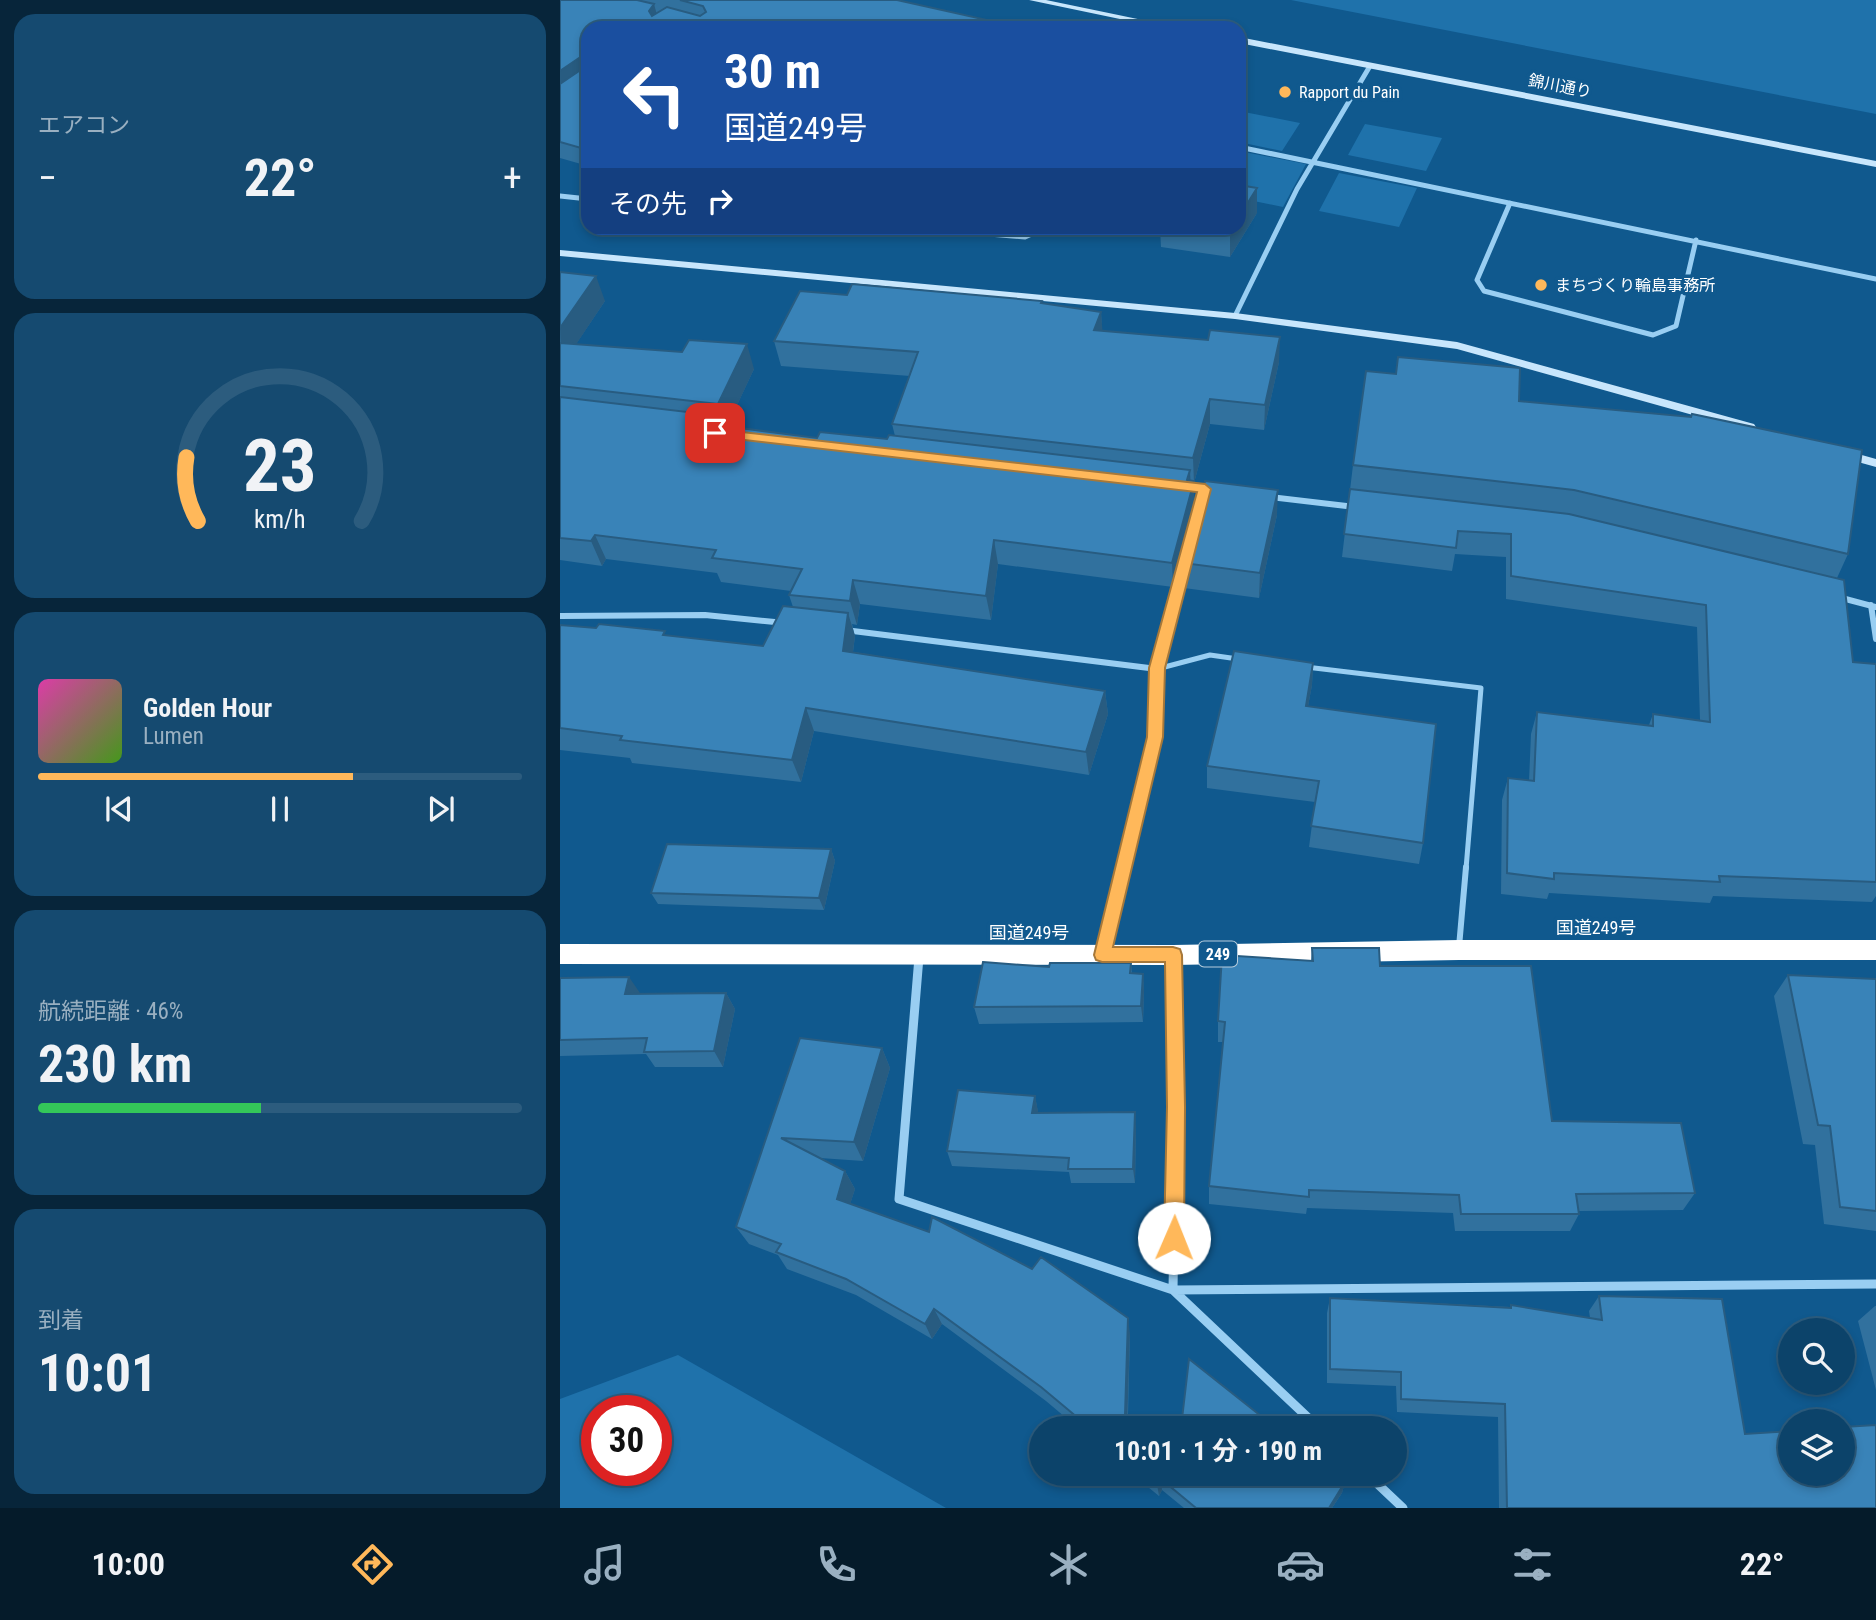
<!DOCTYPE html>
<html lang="ja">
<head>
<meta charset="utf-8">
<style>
	:root { --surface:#0c436a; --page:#154a70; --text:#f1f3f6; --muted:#9ab0c1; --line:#2c5c7e; --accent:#ffb85a }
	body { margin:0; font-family:"Roboto Condensed","Noto Sans JP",sans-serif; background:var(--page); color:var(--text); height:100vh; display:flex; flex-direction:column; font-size:26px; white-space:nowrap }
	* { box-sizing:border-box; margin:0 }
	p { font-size:23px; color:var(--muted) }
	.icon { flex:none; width:38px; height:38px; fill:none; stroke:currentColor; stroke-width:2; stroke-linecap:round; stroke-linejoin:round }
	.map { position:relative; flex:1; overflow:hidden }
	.drawer { display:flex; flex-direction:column; gap:14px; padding:14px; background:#07253a; width:560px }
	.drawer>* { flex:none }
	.hud { position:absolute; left:21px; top:21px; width:665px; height:214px; border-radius:21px; box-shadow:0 4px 10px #0003,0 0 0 2px var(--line); background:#1a4fa0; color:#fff; overflow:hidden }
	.tools { position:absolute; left:1218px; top:1318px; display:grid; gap:14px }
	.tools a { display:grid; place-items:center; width:77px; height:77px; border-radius:50%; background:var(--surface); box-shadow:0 4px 10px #0003,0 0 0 2px var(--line); font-size:35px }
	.speed { position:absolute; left:21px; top:1395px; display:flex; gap:14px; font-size:35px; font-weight:700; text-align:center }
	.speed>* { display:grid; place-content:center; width:91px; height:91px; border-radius:50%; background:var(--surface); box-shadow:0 4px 10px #0003,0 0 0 2px var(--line); line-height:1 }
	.speed .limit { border:10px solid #d22; background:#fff; color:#111 }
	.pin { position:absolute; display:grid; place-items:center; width:60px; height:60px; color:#fff; margin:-30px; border-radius:14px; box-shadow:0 4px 10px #0006 }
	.me { position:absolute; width:77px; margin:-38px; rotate:1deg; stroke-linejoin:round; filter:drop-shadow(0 0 5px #0008) }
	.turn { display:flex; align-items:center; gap:24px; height:147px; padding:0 28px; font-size:32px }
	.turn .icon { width:91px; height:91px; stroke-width:2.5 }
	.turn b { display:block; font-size:49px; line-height:60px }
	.then { display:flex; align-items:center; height:66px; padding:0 28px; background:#0003; gap:14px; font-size:26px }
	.big { font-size:52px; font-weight:700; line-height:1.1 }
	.drawer .widget { flex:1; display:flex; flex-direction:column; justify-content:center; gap:10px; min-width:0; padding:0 24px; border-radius:21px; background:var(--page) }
	.drawer .dial { align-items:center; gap:0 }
	.dial svg { height:182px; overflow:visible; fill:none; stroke:var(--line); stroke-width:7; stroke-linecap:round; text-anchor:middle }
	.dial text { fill:var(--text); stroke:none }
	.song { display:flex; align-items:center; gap:21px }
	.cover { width:84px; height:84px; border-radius:10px; background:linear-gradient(135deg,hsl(320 70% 55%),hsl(100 70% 35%)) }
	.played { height:7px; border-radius:4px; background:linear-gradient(90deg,var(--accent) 65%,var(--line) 65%) }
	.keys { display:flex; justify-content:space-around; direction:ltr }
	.heat { display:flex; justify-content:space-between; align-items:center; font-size:38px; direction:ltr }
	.charge { height:10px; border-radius:5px; background:linear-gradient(90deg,#34c759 46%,var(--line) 0) }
	.trip { position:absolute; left:469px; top:1416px; width:378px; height:70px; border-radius:35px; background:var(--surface); box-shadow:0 4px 10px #0003,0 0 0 2px var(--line); font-weight:700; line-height:70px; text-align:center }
	.tabs { display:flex; height:112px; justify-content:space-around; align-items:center; background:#051b2a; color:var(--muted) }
	.tabs .icon { width:49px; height:49px }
	.tabs .active { color:var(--accent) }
	.tabs b { font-size:32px; color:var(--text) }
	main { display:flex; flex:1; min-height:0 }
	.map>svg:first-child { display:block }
	.green { fill:#1f72ab; fill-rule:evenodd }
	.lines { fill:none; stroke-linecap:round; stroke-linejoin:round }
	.lane-far1 { stroke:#99cef2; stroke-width:5 }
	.lane { stroke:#99cef2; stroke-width:6 }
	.street-far2 { stroke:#99cef2; stroke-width:5 }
	.street-far1 { stroke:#99cef2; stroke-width:6 }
	.street { stroke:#99cef2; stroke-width:9 }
	.secondary { fill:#c8e6fc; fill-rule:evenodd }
	.highway { fill:#fff; fill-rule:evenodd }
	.wall { fill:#31719e }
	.shaded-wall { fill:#285c81 }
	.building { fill:#3983b8; stroke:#285c81; stroke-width:2 }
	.route { fill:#ffb85a; stroke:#a6783a; stroke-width:2 }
	.poi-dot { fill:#ffb85a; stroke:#10598e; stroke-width:2.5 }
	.labels { text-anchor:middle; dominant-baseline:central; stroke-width:7; stroke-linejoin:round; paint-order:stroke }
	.far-street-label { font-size:16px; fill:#fff; stroke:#10598e }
	.far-poi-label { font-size:16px; fill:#fff; stroke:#10598e; text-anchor:start }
	.shield { fill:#10598e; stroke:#b7cddd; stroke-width:2 }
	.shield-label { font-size:16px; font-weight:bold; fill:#fff }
	.street-label { font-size:18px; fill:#fff; stroke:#10598e }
</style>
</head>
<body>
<main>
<section class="drawer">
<div class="widget"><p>エアコン</p>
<div class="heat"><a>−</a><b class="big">22°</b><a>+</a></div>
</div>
<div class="widget dial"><svg viewBox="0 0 100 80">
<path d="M14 69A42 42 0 1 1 86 69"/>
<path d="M14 69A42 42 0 0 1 9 41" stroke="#ffb85a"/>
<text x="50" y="56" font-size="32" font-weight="700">23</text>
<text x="50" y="72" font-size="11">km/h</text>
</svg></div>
<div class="widget">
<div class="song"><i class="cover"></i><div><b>Golden Hour</b><p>Lumen</p></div></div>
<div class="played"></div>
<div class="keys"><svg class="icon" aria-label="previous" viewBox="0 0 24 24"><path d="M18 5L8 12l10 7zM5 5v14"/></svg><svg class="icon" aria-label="pause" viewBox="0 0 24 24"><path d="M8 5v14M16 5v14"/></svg><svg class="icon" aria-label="next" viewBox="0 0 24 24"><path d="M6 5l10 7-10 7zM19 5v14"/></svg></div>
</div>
<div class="widget"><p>航続距離 · 46%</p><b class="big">230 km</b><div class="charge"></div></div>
<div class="widget"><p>到着</p><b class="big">10:01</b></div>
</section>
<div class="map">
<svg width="1316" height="1508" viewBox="0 0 1316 1508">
	<rect width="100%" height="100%" fill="#10598e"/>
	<path class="green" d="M731 0H1316V114Z
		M679 111 740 123 722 151 679 142Z
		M805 124 882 138 866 171 788 155Z
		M679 151 746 164 723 207 679 198Z
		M779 173 857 188 839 227 759 211Z
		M118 1355 386 1508H0V1399ZM96 1410V1470H37V1410Z"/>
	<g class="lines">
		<path class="lane-far1" d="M746 667 921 688 906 869
			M597 669 650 655 678 659"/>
		<path class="lane" d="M899 947 906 867"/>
		<path class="street-far2" d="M679 147 1316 279
			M0 196 28 199
			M950 203 917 280 924 291 1093 335 1116 326 1136 240
			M359 228 465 237 485 228
			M675 316 737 189 810 66"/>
		<path class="street-far1" d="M710 497 795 507
			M1278 597 1316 607
			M1311 605 1316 639
			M0 616 145 615 225 623
			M285 630 597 669
			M563 869 595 737 597 669 626 560"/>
		<path class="street" d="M543 952 564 867
			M613 956 616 1107 613 1290 759 1428
			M359 957 339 1199 613 1290 1316 1284
			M807 1474 843 1508"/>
		<path class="secondary" d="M469 0H486L621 28H603Z
			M679 37 1316 161V167L679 43Z
			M0 250 675 313 897 342 1194 424 1196 427 1190 431 897 349 675 319 0 256Z
			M1284 450 1316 459V467L1280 457V451Z"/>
		<path class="highway" d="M899 940H1316V960H899L613 965 0 964V944L613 945Z"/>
	</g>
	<path class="wall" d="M0 0H337L427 20 428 28H28V166L0 158Z
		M697 213 670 257 601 247 600 228H679Z
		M0 272 45 301 16 344 194 369 167 426 257 438 327 439 335 436 332 424 350 376 221 366 214 341 287 295 482 301V304L541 312 542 331 719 362 704 430 650 424 634 483V505L613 587 438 564 431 620 300 604 297 625 292 624 295 636 293 652 545 691 548 714 529 775 254 731 241 782 72 763 70 758 0 750V625L203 646 233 607 229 595 231 591 161 582 157 573 46 559 42 566 0 560Z
		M959 401 1288 554 1277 578 1293 662 1316 664V896L1312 902 1153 896 1150 903 989 893 987 899 941 894 942 800 948 778 969 781 971 734 977 712 1089 725 1093 714 1140 720 1137 627 946 599V557L895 554 892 571 782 557 793 465Z
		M717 515 699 598 624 588 623 563Z
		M753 663 752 685 748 706 863 843 859 864 749 847 755 802 647 788V766Z
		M271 849 275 861 264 910 98 904 91 893Z
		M752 948 820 966 992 1121 1135 1193 1123 1210 1019 1211V1214L1010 1231H895L893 1213 747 1208 746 1214 649 1204V1186L663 1042H658V1021L751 961Z
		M571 963 572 973 583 974 584 991 583 1022 419 1024 414 1007 489 967Z
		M1228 975 1316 979V1231L1264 1224 1255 1145 1243 1144 1214 996Z
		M0 978 80 994 166 993 175 1009 163 1067H95L86 1054 0 1056Z
		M240 1038 322 1048 330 1068 303 1161 260 1158 285 1171 295 1189 290 1204 570 1334 568 1415 716 1428H518L486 1401 382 1324 372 1339 296 1295 227 1269 218 1255 189 1244 176 1227Z
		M475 1096 478 1113 576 1127 575 1183H511L509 1172 392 1166 387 1151Z
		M1039 1296 1185 1434 1316 1508H939L938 1417 837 1412 836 1386 767 1383V1313L770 1298 950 1307 951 1305 1030 1318 1029 1311Z
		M1315 1306H1316V1390L1298 1321Z
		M572 1474H775L785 1482 782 1493 772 1508H624L602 1490 599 1496Z"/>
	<path class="shaded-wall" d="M94 4 99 22 94 28 89 11Z
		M427 20 428 28H419Z
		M19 58 25 76 0 94V71Z
		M697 188V213L670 257V231L672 228H679V217Z
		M36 276 45 301 1 367 0 328Z
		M541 312 543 337 534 330Z
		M720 337 719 362 704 430 705 405Z
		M187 344 194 369 166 429 158 404Z
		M650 399V424L634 483 633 458Z
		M153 415 161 439 149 424Z
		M630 470 631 492 634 481V505L613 587 612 563Z
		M718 490 717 515 699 598 700 573Z
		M35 535 46 559 42 566 31 541Z
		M434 540 438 564 431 620 426 596Z
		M293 580 300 604 297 625 290 601Z
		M288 613 295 636 290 674 283 651Z
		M753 663 752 685 744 728 746 706Z
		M545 691 548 714 529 775 526 752Z
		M246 708 254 731 241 782 232 760Z
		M271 849 275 861 264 910 259 898Z
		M583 974 584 991 583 1022 581 1006Z
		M69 977 80 993 76 1010 65 994Z
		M166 993 175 1009 163 1067 154 1051Z
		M322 1048 330 1068 303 1161 294 1142Z
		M475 1096 478 1111 476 1128 472 1113Z
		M575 1112 576 1127 575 1183 573 1169Z
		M285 1171 295 1189 286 1217 277 1199Z
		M374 1309 382 1324 372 1339 365 1324Z
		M568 1318 570 1334 567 1428 565 1415Z
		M601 1479 602 1490 599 1496 597 1484Z
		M785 1482 782 1493 772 1508H769Z"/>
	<path class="building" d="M0 0H77L94 4 89 11 92 16 107 7 140 16 146 12 143 6 120 0H337L427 20 419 28H28V150L0 142V84L25 67 27 60 19 58 0 71Z
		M679 185 697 188 679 217Z
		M643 228H672L670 231Z
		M0 272 36 276 0 328Z
		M292 284 482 301 481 303 541 312 534 330 648 340 650 330 720 337 705 405 650 399 633 458 332 424 358 352 214 341 240 291 287 295Z
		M129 340 187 344 158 404 0 386V343L122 352Z
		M838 357 960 368 959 401 1131 417 1132 414 1302 450 1288 554 1014 490 793 465 806 371 836 374Z
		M0 397 153 415 149 424 257 438 260 432 327 439 329 435 630 470 627 480 634 481 612 563 434 540 426 596 293 580 290 601 229 595 242 569 152 558 156 550 35 535 31 541 0 538Z
		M645 481 718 490 700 573 623 563Z
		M790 489 1009 514 1284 580 1293 662 1316 664V882L1159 876 1160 882 994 873V879L947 873 948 778 974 781 977 712 1093 726V714L1150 722 1146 605 951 576V534L898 531 896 548 784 534Z
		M223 606 288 613 283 651 545 691 526 752 246 708 232 760 60 740 62 736 0 728V625L36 628 39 624 105 631 103 635 203 646Z
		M674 651 753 663 746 706 876 724 863 843 751 826 759 781 647 766Z
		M107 844 271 849 259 898 91 893Z
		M752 948H819L820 966H971L992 1121 1121 1123 1135 1193 1016 1194 1019 1214H901L899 1195 749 1190V1197L649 1186 665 1022 658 1021 662 955 753 961Z
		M423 962 489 967 490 963H571L570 973 583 974 581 1006 414 1007Z
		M1228 975 1316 979V1211L1280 1207 1270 1126 1258 1125Z
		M69 977 65 994 166 993 154 1051 84 1052 87 1038 0 1040V978Z
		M240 1038 322 1048 294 1142 221 1138 285 1171 277 1199 369 1232 372 1217 472 1269 481 1257 568 1318 565 1415 622 1419 629 1359 716 1428H530L481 1387 374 1309 365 1324 286 1279 216 1252 221 1244 176 1227Z
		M398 1090 475 1096 472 1113 575 1112 573 1169H508L509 1158 387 1151Z
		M1039 1296 1162 1299 1185 1434 1230 1431V1474H1283V1427L1316 1425V1508H947L945 1404 841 1399V1372L770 1369V1298L951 1308V1305L1042 1320Z
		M584 1474H775L785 1482 769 1508H636L601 1479 597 1484Z"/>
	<path class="route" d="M155 429 645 484 651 489 605 668 603 737 553 947H613L620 949 622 955 625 1107 624 1238 621 1245 614 1247 607 1245 604 1238 607 1107 605 962H542L536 960 534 955 587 737 589 668 637 492 150 436V430Z"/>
	<g class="poi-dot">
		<circle cx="725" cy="92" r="7"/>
		<circle cx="981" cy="285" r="7"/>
	</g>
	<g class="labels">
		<g class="far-street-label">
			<text transform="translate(1000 86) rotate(11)">錦川通り</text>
		</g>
		<g class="far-poi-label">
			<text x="739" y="92">Rapport du Pain</text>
			<text x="995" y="285">まちづくり輪島事務所</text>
		</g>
		<rect class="shield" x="639" y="941.5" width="38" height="25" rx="5"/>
		<g class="shield-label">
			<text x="658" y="954">249</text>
		</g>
		<g class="street-label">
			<text x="1036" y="927">国道249号</text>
			<text x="469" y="932">国道249号</text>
		</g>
	</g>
</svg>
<div class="tools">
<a><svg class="icon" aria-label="search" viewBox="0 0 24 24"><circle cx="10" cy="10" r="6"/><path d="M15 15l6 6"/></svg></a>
<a><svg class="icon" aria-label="layers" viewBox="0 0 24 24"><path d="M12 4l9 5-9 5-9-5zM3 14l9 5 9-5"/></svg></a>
</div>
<div class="speed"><div class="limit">30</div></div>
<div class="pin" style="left:155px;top:433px;background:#d93025"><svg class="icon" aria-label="arrive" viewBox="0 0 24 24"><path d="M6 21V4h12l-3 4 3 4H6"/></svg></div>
<svg class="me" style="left:614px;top:1238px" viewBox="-20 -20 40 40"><circle r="19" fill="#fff"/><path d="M0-13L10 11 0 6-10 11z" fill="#ffb85a"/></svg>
<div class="trip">10:01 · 1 分 · 190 m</div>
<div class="hud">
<div class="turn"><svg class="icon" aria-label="left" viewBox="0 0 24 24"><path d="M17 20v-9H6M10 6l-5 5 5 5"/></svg><div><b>30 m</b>国道249号</div></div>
<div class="then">その先<svg class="icon" aria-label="right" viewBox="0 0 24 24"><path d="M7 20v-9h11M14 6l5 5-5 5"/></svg></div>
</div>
</div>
</main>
<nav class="tabs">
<b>10:00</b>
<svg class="icon active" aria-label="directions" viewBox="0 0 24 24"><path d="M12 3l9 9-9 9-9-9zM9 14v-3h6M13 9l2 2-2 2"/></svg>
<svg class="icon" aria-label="music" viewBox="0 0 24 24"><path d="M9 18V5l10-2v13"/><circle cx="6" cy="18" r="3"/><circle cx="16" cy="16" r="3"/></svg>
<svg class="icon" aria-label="phone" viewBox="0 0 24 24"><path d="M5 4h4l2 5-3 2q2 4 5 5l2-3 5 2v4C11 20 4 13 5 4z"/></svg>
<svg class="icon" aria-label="climate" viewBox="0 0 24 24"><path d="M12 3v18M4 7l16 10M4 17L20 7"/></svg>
<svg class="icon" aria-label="car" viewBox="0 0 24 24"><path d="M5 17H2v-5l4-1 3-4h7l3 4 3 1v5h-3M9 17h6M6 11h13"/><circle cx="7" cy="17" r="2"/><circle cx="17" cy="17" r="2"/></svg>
<svg class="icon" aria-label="filters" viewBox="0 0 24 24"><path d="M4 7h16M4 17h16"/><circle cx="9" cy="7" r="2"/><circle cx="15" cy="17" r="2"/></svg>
<b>22°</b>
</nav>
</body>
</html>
